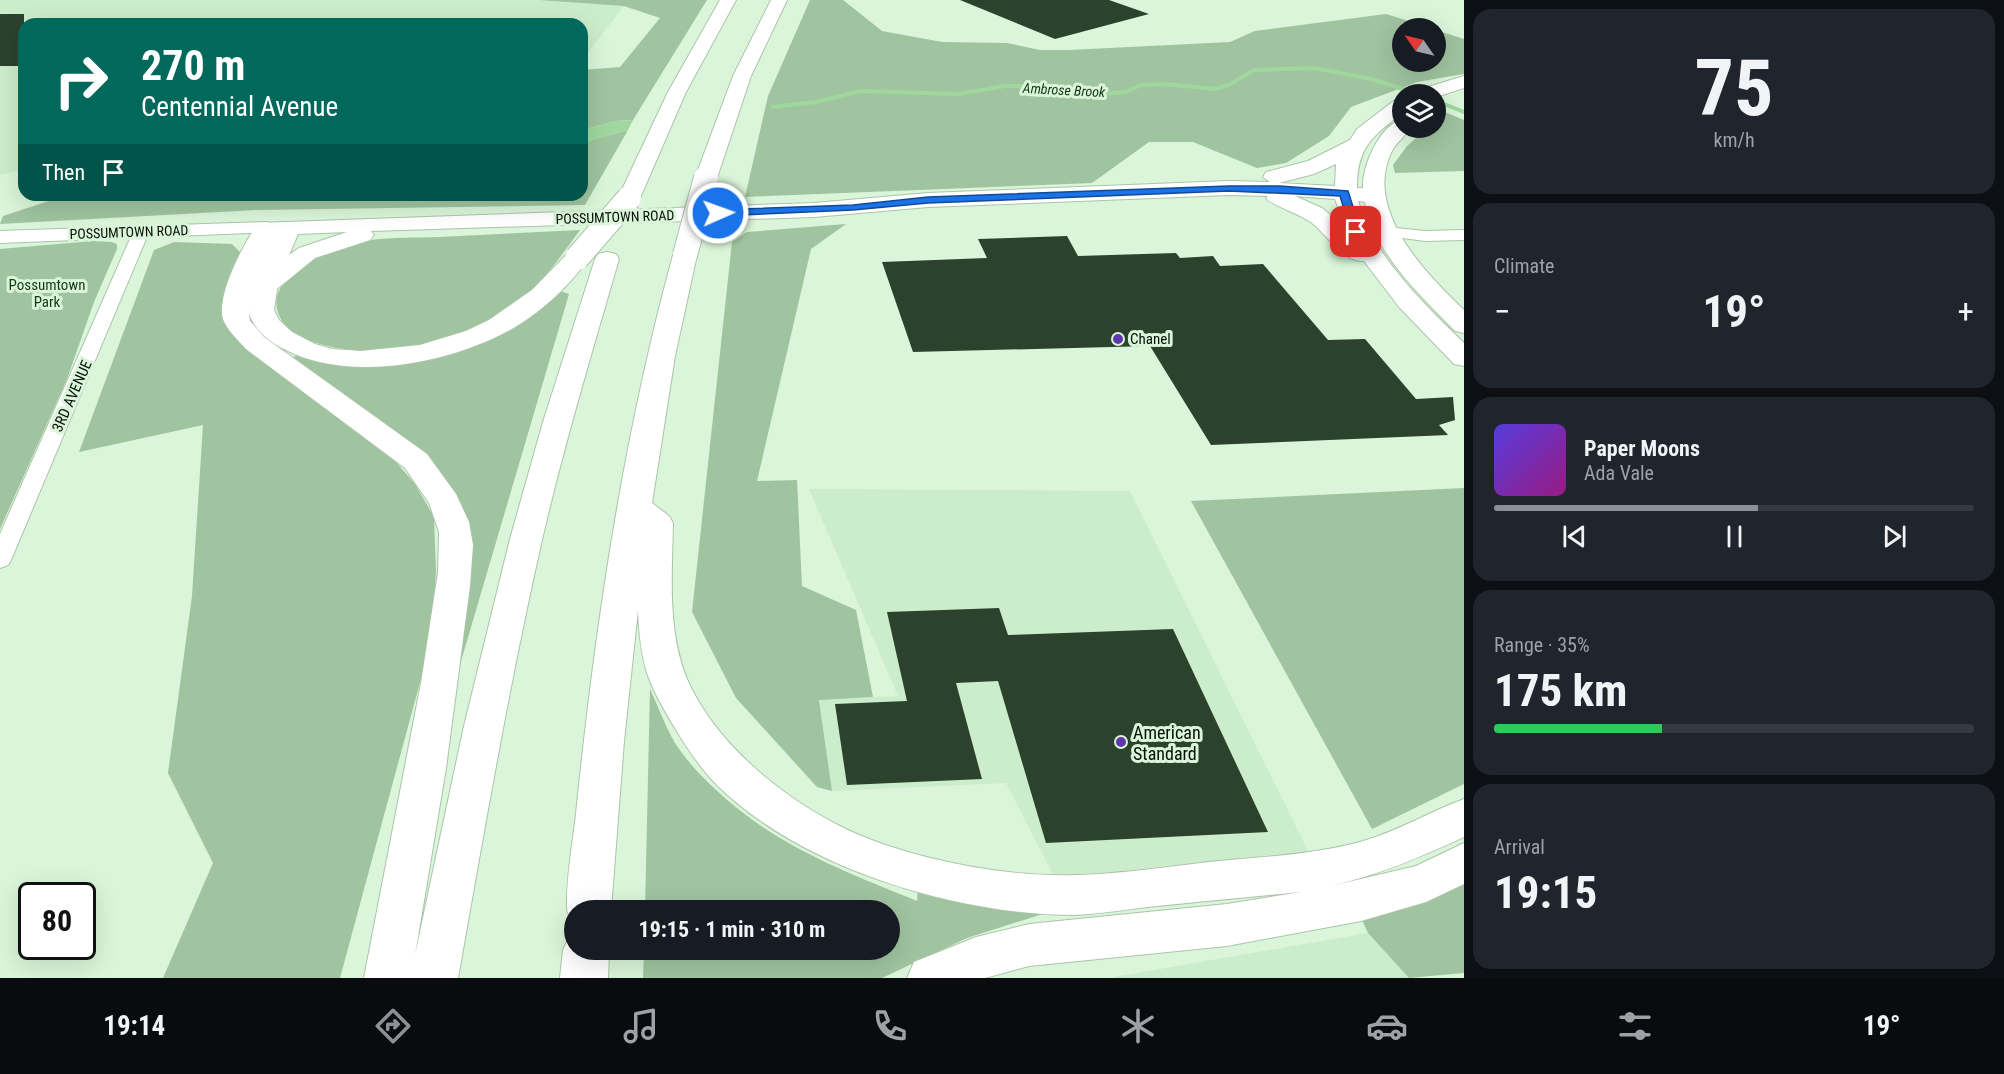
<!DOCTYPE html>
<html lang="en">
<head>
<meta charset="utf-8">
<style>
	:root { --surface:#171b24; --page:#20242c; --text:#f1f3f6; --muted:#9ea1a6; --line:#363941; --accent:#8c9099 }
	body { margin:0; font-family:"Roboto Condensed",sans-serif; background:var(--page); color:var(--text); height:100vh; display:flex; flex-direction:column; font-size:22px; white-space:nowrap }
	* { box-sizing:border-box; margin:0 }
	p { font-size:20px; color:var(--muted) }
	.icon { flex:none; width:33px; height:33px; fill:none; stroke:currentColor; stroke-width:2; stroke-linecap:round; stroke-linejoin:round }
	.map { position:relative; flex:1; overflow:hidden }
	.drawer { display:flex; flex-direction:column; gap:9px; padding:9px; background:#0d0f14; width:540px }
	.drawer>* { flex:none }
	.guide { position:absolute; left:18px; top:18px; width:570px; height:183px; border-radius:18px; box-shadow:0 6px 24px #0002; background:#00695c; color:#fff; overflow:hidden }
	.needle { width:39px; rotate:304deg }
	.fabs { position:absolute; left:1392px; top:18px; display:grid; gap:12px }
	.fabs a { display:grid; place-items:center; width:54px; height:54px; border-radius:50%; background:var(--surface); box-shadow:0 6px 24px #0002; font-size:30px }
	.speed { position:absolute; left:18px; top:882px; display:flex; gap:12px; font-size:30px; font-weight:700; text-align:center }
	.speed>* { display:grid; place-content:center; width:78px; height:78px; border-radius:50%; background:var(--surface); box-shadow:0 6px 24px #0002; line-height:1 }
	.speed .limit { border:3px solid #111; border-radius:9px; background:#fff; color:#111 }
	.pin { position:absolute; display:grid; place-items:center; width:51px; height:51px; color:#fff; margin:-26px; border-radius:12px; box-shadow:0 3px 9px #0006 }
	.me { position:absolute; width:66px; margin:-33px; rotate:88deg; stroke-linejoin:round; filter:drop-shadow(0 0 4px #0008) }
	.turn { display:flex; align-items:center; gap:21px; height:126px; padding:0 24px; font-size:27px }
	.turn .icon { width:78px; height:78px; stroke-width:2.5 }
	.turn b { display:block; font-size:42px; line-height:51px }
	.then { display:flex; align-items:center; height:57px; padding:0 24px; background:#0003; gap:12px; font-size:22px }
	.big { font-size:45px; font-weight:700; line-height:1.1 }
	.drawer .tile { flex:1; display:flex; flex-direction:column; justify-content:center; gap:9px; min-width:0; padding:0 21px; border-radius:18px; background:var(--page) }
	.drawer .dial { align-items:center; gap:0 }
	.dial b { font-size:78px; line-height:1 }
	.song { display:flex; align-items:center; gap:18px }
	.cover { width:72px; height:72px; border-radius:9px; background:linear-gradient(135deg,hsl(250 70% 55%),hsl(310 70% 35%)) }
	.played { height:6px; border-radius:3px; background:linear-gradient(90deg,var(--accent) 55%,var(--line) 55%) }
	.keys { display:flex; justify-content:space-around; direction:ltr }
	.heat { display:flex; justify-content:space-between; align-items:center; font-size:33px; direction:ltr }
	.charge { height:9px; border-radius:4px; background:linear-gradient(90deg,#34c759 35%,var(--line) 0) }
	.trip { position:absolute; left:564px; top:900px; width:336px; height:60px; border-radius:30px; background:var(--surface); box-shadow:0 6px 24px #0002; font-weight:700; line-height:60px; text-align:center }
	.menu { display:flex; height:96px; justify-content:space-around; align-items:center; background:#090b0e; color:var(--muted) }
	.menu .icon { width:42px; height:42px }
	.menu .on { color:var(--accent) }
	.menu b { font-size:27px; color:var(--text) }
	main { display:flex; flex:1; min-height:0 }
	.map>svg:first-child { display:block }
	.built { fill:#ccedcb }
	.green { fill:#a0c49f }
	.water { fill:#9fd89e }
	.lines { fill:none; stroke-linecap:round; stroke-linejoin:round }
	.stream { stroke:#9fd89e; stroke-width:4 }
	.building { fill:#2c422c }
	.minor-casing { stroke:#abc5aa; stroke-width:2 }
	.major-casing { stroke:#abc5aa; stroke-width:2 }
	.highway-casing { stroke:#abc5aa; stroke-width:2 }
	.minor { fill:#fff; fill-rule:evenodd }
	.major { fill:#fff; fill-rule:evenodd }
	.highway { fill:#fff; fill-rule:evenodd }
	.highway-bridge-casing { stroke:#abc5aa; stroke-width:26; stroke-linecap:butt }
	.highway-bridge { stroke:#fff; stroke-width:24 }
	.route { fill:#1a73e8; stroke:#114b97; stroke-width:1.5 }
	.poi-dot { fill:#6036ae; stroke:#daf5d9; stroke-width:2 }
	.labels { text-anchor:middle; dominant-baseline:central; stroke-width:6; stroke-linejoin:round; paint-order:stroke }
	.far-water-label { font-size:14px; font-style:italic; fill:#113813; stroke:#daf5d9 }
	.far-street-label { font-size:14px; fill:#060e06; stroke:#daf5d9 }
	.park-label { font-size:15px; fill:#123a14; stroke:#daf5d9 }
	.poi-label { font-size:15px; fill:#060e06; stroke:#daf5d9; text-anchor:start }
	.street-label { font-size:15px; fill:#060e06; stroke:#daf5d9 }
	.near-poi-label { font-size:18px; fill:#060e06; stroke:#daf5d9; text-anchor:start }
</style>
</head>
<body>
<main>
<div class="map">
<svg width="1464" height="978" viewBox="0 0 1464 978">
	<rect width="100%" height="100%" fill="#daf5d9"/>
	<path class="built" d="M0 0H538L624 6 582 60V24H24V169L0 175Z
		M809 489 1130 491 1308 851 1055 878 1006 783 832 791 819 699 898 696Z
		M1368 933 1409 978H1108Z"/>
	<path class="green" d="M538 0H707L633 120 616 121 582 130V70L620 67 660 18 624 6Z
		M810 0H843L882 31 942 42 1007 43 1040 50H1069L1230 42 1255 31 1386 14 1431 28H1402V62H1436V30L1464 39V74L1417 82 1351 107 1329 136 1286 163 1257 168 1193 142H1149L1092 183 745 197 768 96Z
		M1445 112 1464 120V171L1395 173 1393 165 1407 146 1427 128H1436V120Z
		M628 130 585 205 256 210 0 224 3 216 67 195H582V147L588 141Z
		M846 224 811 249 757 481 797 480 802 586 856 610 873 697 819 700 832 791 817 787 736 698 692 612 732 242 747 232Z
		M580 230C559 259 537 290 508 312 499 320 483 325 471 330 421 349 364 360 311 341 301 337 288 332 282 321 254 276 338 245 371 240 393 237 417 238 439 237 486 235 533 232 580 230Z
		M93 241 112 242 117 244V249L94 302 67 379 0 529V249Z
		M174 242 232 244 242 254 221 313 237 339 390 455 415 484 434 517 436 571 432 638 340 978H163L213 863 168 773 192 596 203 425 79 452 154 250Z
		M560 291 569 294 459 668 463 521 292 358 297 355 340 363 414 360Z
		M1464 488V784L1372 829 1191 501Z
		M650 689C658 706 665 726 675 743 686 760 699 774 714 788 775 846 841 870 917 901L918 889 1049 912 967 938 882 978H643L644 950H890V910H645Z
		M1464 879V973L1409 978 1368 933 1362 920Z"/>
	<path class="water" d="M633 120 628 130 588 141 582 147V130L616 121Z"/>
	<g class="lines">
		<path class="stream" d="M1436 101 1464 112
			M773 107 816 102 861 91 958 94 1005 86H1032L1104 94 1126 92 1141 85 1163 84 1216 89 1229 85 1254 70 1314 68 1371 79 1419 94"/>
	</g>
	<path class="building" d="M960 0H1109L1149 14 1055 39Z
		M0 14H24V66H0Z
		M1067 236 1078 256 1176 253 1180 258 1213 256 1220 266 1263 264 1328 340 1365 339 1416 399 1453 397 1455 420 1439 425 1448 435 1211 445 1150 346 913 352 882 262 987 258 978 239Z
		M999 608 1008 635 1173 629 1268 832 1046 843 998 681 956 683 982 779 847 785 835 704 907 701 887 612Z"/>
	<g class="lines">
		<defs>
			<path id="minor" d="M141 227 149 232 11 560 8 565 0 568V534L133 232Z
				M1386 227 1425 231 1464 230V240L1425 241 1381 235 1378 232Z"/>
			<path id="major" d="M266 222 273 224 276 228 273 232 0 243V231Z"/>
			<path id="highway" d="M720 0H736L686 92 640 198 637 203 629 205 621 203 618 198 668 92Z
				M771 0H787L751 76 717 178 714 183 706 184 698 183 695 178 733 76Z
				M1464 76V88L1436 97V94H1416L1418 90Z
				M1402 98V113C1372 137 1357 147 1357 188H1363C1362 167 1379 125 1402 120V128H1411C1405 136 1395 144 1391 153 1364 211 1426 274 1464 310V333L1455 331C1420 295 1374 253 1365 202L1358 201C1362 213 1366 226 1372 236 1396 277 1430 310 1464 343V366L1454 364 1428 337 1399 307 1364 261C1345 263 1326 234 1312 223 1301 214 1271 205 1266 198L1268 196 1229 195 928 207 814 217 371 231 374 235 370 240 315 258 277 289 274 310 279 320 292 332 315 344 332 349 361 351 420 345 466 331 489 320 532 290 568 253 577 251 586 253 589 258C569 287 539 314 508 331 447 364 348 383 284 349 268 341 249 326 248 306L250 321 264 337 427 454 456 494 469 522 473 545 470 586 446 768 415 955 464 726 510 539 543 422 595 259 598 254 607 252 616 254 619 259C592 352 564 445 542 540 509 685 484 832 458 978H364L421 683 438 572 439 532 429 503 405 468 246 349C238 340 227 330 223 319 216 295 244 243 258 223L814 203 928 193 1229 181 1270 182 1263 177 1266 172 1308 161 1350 140 1357 129 1395 100ZM1336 164 1335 186 1279 183 1314 174ZM1295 196 1335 199 1345 227 1322 208ZM347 232 299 248 289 255 298 234Z
				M685 248 694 250 697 255 675 356 652 503 669 516 673 523C672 574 667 631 687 679 715 744 786 801 848 830 910 859 1008 878 1077 875 1121 874 1165 867 1209 862 1260 857 1311 855 1360 842 1396 832 1429 812 1464 799V837C1421 857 1378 875 1331 886L1416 866 1464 843V884L1426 902 1361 921 1227 946 1029 966 985 978H907L914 962 976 937 1029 924 1227 904 1301 892C1249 897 1198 902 1147 907 1123 910 1099 914 1075 915 956 915 798 868 713 781 693 760 661 708 650 681 641 659 639 633 638 610L624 741 611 910H574L573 924C571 919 567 913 567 908 566 874 574 838 577 804 596 620 624 434 673 255L676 250Z
				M574 933V950H609L608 978H560L563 950 570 935Z"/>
		</defs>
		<use href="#minor" class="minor-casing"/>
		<use href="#major" class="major-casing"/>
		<use href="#highway" class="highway-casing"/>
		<use href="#minor" class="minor"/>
		<use href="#major" class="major"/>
		<use href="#highway" class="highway"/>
		<defs>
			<path id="highway-bridge" d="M685 255 706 178
				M577 258 629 198"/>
		</defs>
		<use href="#highway-bridge" class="highway-bridge-casing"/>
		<use href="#highway-bridge" class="highway-bridge"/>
	</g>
	<path class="route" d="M1229 186H1280L1348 191 1361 232 1356 235 1351 232 1340 196 1229 191 928 203 853 210 718 216 714 213 718 210 853 205 928 197Z"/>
	<g class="poi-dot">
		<circle cx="1118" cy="339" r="6"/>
		<circle cx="1121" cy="742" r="6"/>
	</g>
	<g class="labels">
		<g class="far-water-label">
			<text transform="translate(1064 90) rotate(3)">Ambrose Brook</text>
		</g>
		<g class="far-street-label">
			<text transform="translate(615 217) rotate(-2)">POSSUMTOWN ROAD</text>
			<text transform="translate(129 232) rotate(-2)">POSSUMTOWN ROAD</text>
		</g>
		<g class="park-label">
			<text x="47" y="285">Possumtown<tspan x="47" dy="17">Park</tspan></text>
		</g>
		<g class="poi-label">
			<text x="1130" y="339">Chanel</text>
		</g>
		<g class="street-label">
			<text transform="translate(72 396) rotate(-66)">3RD AVENUE</text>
		</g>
		<g class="near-poi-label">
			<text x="1133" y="732">American<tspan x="1133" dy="21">Standard</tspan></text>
		</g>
	</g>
</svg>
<div class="fabs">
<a><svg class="needle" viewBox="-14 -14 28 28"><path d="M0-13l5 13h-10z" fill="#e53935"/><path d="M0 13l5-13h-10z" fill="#9ea1a6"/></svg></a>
<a><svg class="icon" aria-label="layers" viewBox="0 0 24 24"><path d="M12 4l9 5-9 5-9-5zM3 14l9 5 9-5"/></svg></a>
</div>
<div class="speed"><div class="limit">80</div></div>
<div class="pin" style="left:1356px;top:232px;background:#d93025"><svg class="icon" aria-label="arrive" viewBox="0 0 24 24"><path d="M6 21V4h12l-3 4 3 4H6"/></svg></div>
<svg class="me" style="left:718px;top:213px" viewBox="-20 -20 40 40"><circle r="17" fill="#1a73e8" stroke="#fff" stroke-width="3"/><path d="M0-11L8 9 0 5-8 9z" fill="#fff"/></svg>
<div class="trip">19:15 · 1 min · 310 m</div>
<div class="guide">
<div class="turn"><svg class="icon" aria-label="right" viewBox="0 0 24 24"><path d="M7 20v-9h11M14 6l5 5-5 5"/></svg><div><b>270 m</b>Centennial Avenue</div></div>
<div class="then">Then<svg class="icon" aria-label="arrive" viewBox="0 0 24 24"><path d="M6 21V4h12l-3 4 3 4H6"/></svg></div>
</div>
</div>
<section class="drawer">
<div class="tile dial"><b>75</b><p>km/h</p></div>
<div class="tile"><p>Climate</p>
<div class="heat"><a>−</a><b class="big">19°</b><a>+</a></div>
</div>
<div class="tile">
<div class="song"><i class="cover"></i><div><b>Paper Moons</b><p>Ada Vale</p></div></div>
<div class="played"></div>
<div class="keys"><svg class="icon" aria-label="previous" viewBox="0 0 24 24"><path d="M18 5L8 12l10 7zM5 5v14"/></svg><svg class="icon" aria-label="pause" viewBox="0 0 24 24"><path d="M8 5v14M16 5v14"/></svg><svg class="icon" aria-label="next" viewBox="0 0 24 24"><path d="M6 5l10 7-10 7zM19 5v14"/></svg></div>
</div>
<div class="tile"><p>Range · 35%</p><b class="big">175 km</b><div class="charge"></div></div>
<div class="tile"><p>Arrival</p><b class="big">19:15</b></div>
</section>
</main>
<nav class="menu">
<b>19:14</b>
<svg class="icon on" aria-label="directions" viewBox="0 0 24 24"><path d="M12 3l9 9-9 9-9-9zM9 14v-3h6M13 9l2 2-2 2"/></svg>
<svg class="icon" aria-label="music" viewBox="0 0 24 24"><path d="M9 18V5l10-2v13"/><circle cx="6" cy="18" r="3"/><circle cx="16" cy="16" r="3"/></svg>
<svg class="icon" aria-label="phone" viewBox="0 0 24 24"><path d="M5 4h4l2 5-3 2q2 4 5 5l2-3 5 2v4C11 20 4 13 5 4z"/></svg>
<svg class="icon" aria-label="climate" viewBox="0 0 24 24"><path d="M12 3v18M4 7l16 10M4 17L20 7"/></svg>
<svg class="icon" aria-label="car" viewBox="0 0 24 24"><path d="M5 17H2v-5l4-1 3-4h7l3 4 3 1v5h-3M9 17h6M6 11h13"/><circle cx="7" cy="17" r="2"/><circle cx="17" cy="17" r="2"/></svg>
<svg class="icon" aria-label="filters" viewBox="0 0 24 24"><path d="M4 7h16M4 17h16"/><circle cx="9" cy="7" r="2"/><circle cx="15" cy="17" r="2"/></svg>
<b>19°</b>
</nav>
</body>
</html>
